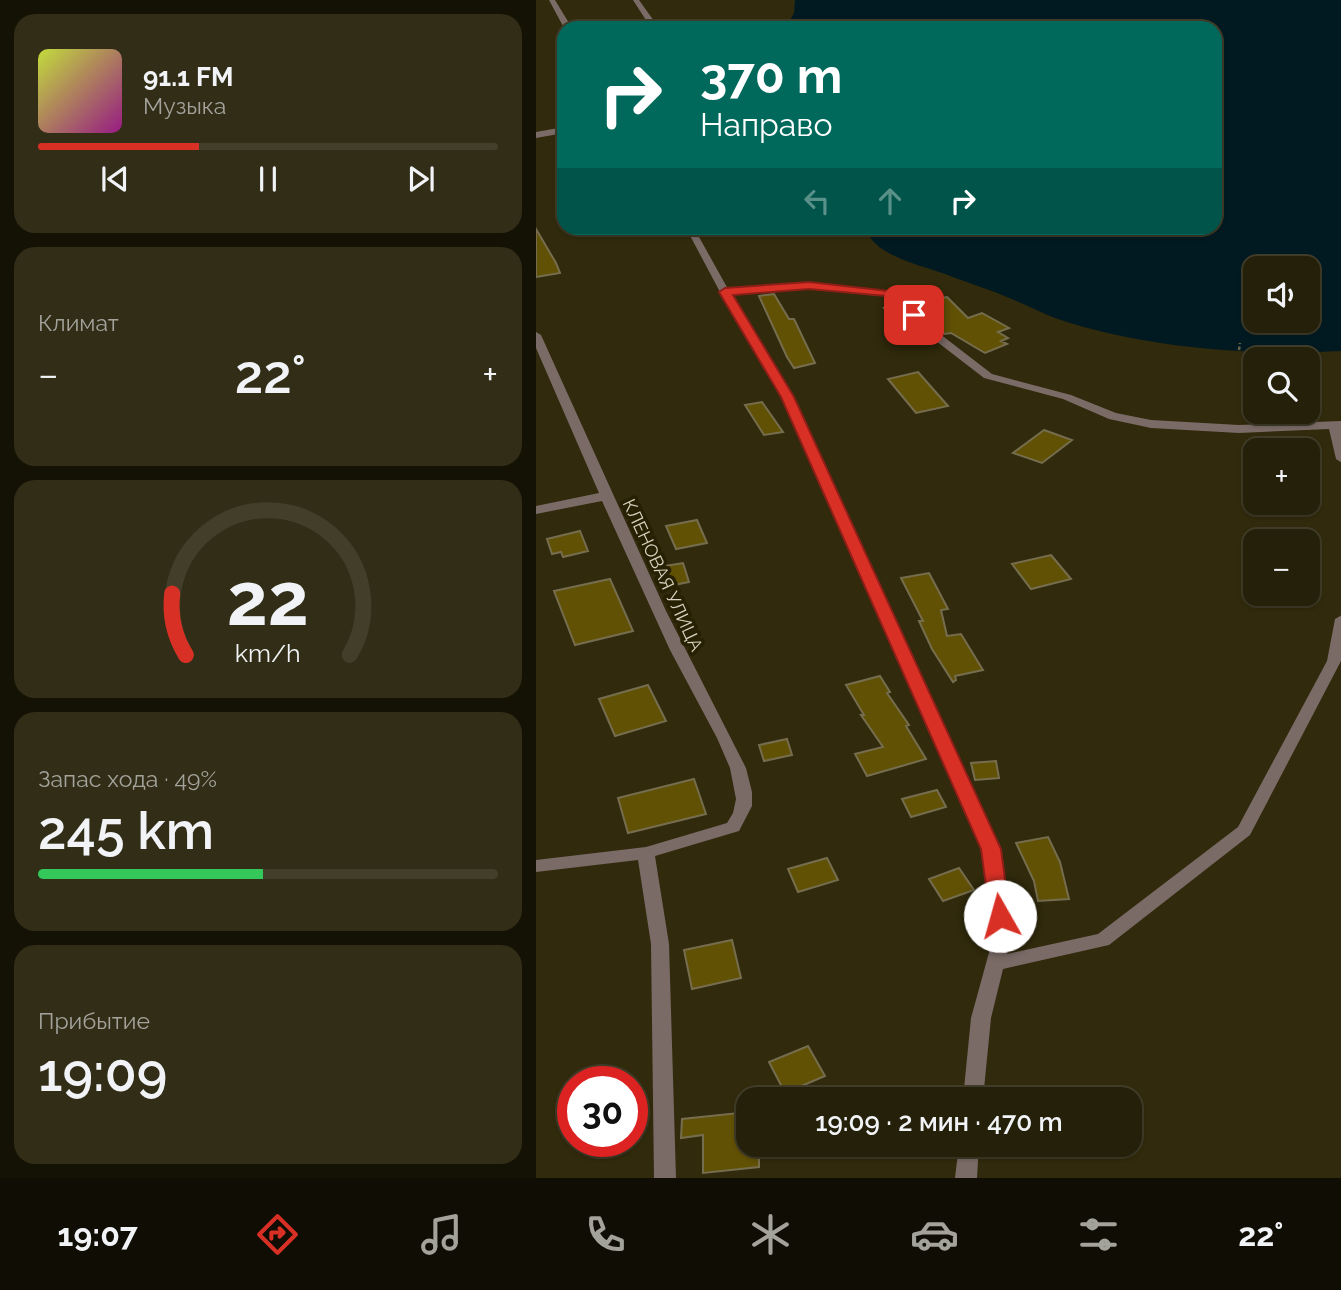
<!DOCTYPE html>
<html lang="ru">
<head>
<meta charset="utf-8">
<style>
	:root { --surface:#252009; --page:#312d17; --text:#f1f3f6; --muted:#a3a39c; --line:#423e2a; --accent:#d93025 }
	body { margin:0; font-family:Raleway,sans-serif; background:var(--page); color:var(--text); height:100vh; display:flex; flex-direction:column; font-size:26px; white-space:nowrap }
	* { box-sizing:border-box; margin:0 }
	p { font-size:23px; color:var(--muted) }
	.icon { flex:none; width:38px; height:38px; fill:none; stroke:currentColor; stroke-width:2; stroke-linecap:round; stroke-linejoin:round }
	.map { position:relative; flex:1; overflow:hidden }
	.panel { display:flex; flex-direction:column; gap:14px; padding:14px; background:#141205; width:536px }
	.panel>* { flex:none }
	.hud { position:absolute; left:21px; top:21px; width:665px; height:214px; border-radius:21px; box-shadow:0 2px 5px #0004,0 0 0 2px var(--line); background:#00695c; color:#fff; overflow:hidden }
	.controls { position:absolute; left:707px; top:256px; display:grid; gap:14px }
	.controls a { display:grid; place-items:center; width:77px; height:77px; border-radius:14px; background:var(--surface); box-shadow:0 2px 5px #0004,0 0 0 2px var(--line); font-size:35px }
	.speed { position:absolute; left:21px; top:1066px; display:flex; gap:14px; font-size:35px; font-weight:700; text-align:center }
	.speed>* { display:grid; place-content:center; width:91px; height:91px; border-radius:50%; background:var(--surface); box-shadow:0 2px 5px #0004,0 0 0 2px var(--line); line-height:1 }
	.speed .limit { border:10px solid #d22; background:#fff; color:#111 }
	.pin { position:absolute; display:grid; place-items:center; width:60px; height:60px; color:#fff; margin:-30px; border-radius:14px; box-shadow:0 4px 10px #0006 }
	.me { position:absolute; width:77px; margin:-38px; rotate:353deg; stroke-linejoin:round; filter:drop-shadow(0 0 5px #0008) }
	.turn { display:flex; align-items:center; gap:24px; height:147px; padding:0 28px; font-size:32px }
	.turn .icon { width:91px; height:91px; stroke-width:2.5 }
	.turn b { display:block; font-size:49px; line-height:60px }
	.lanes { display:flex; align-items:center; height:66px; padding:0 28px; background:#0003; justify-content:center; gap:35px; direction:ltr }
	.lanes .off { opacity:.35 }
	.big { font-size:52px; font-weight:600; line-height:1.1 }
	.panel .card { flex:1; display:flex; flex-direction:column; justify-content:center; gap:10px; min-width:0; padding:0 24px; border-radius:21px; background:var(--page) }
	.panel .dial { align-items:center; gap:0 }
	.dial svg { height:182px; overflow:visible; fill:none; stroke:var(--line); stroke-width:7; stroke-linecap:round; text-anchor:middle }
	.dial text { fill:var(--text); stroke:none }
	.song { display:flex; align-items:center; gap:21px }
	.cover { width:84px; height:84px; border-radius:10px; background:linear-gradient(135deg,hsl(70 70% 55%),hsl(310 70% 35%)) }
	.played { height:7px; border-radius:4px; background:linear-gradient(90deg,var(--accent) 35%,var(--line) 35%) }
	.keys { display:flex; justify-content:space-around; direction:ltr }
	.heat { display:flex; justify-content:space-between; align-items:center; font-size:38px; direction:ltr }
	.charge { height:10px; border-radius:5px; background:linear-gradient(90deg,#34c759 49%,var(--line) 0) }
	.trip { position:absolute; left:200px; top:1087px; width:406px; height:70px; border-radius:21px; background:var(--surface); box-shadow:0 2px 5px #0004,0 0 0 2px var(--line); font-weight:600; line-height:70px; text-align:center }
	.tab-bar { display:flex; height:112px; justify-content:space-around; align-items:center; background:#0f0d04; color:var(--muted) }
	.tab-bar .icon { width:49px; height:49px }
	.tab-bar .active { color:var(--accent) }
	.tab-bar b { font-size:32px; color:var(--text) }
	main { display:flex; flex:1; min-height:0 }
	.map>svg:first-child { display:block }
	.water { fill:#011a21; fill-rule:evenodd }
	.building { fill:#615105; stroke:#756d4e; stroke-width:2 }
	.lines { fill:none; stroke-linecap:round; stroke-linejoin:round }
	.path { stroke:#696349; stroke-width:2.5; stroke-dasharray:3.5 2.5; stroke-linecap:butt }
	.street { fill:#7b6b67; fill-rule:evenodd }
	.route { fill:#d93025; stroke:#8d1f18; stroke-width:2 }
	.labels { text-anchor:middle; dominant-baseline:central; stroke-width:7; stroke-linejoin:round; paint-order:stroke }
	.street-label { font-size:18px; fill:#d7d2c1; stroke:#272002 }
</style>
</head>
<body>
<main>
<section class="panel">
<div class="card">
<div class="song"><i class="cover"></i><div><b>91.1 FM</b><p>Музыка</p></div></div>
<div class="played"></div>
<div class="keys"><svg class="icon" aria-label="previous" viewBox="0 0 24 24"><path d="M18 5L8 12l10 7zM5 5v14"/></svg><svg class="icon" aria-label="pause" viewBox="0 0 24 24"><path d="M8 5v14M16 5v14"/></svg><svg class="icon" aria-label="next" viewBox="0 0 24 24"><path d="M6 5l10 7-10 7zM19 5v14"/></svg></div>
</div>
<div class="card"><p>Климат</p>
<div class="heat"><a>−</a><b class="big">22°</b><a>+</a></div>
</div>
<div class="card dial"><svg viewBox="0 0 100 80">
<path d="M14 69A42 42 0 1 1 86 69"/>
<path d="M14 69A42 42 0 0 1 8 42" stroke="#d93025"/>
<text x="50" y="56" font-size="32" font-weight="700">22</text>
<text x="50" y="72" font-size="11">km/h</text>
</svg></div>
<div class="card"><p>Запас хода · 49%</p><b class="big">245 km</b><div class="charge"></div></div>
<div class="card"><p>Прибытие</p><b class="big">19:09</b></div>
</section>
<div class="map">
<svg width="806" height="1178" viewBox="0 0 806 1178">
	<rect width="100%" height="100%" fill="#312a0c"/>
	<path class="water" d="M259 0H805V351C715 356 608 348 522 319 507 314 493 306 478 300 456 290 432 283 409 274 387 266 333 254 331 228H679V28H250L258 13ZM719 268H772V320H719Z"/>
	<path class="building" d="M0 229 20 263 24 273 0 277Z
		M238 294 253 319H258L279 363 258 368 251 357 223 296Z
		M411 297 432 318 446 313 473 328 462 332 472 338 465 341 471 344 449 353 415 333 409 334 397 325 385 313 382 302Z
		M367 305 372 319 392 338 382 341 348 308Z
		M382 372 412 406 380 413 352 379Z
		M226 402 247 432 228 435 209 405Z
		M508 430 536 440 506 463 477 453Z
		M161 520 171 543 140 549 130 526Z
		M44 531 52 551 27 557 25 552 16 554 11 539Z
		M515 555 535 579 495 589 476 564Z
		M147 563 153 582 128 587 122 567Z
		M393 573 412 609 405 610 411 636 425 634 447 670 419 676 420 680 417 682 396 649 383 621H387L365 578Z
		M74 579 97 631 39 645 18 591Z
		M344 676 354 692 351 693 373 725 370 726 390 759 331 776 319 754 347 747 325 715H328L310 685Z
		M112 685 130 721 79 736 63 699Z
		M251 739 256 755 228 761 223 745Z
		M460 761 463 778 439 780 435 763Z
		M158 779 170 814 92 833 82 798Z
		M401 790 410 807 375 817 366 799Z
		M512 837 524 862 533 899 502 901 498 881 480 843Z
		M291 858 302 880 262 892 252 869Z
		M423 868 438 890 407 901 393 879Z
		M196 940 205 978 156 989 148 950Z
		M272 1046 289 1076 249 1093 233 1062Z
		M212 1112V1144H223V1167L167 1173V1135L145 1138 146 1119Z"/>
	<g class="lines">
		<path class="path" d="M703 350 704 343"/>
		<path class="street" d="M13 0H19L36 28H28Z
			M97 0H103L123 28H115Z
			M28 127V133L0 138V132Z
			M150 228H158L192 289 273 283 371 293 380 303 383 314 395 327 456 374 535 395 580 413 615 420 703 425 806 421V463L800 459 793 429 703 433 615 428 573 419 527 399 448 378 387 331 374 317 370 304 364 298 273 289 196 295 258 397 464 849 475 938 471 954 562 934 702 827 791 661 799 619 806 615 805 661 714 835 573 945 467 969 455 1018 447 1099H427L435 1018 457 938 446 849 246 397 184 292Z
			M0 332 5 335 130 611 210 768 216 792V806L203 831 119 856 133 944 140 1178H118L115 944 102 860 0 872V860L110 847 191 823 197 813 200 799 194 768 181 738 134 650 66 501 0 514V506L63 493 0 348Z
			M423 1144H443L441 1178H419Z"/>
	</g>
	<path class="route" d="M273 282 371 293 381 303 384 315 374 317C367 304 367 299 350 296L273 289 197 295 258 397 465 849 474 916 471 921 464 923 457 921 454 916 445 849 245 397 183 292 189 288Z"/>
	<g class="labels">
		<g class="street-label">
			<text transform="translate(127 575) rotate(65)">КЛЕНОВАЯ УЛИЦА</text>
		</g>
	</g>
</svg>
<div class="controls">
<a><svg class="icon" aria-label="sound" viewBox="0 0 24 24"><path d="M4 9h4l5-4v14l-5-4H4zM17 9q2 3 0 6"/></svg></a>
<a><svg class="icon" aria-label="search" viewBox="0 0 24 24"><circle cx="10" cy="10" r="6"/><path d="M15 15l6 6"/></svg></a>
<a>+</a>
<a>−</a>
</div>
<div class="speed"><div class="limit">30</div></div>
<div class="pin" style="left:378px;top:315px;background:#d93025"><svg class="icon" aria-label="arrive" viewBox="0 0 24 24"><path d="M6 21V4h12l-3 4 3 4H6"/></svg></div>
<svg class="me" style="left:464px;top:916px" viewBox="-20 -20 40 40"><circle r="19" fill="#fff"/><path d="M0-13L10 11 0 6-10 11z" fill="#d93025"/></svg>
<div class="trip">19:09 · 2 мин · 470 m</div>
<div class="hud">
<div class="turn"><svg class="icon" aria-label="right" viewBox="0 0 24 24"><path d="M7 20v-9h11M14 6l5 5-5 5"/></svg><div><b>370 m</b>Направо</div></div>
<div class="lanes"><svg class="icon off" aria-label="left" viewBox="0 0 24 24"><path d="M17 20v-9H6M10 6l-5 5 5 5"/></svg><svg class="icon off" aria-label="ahead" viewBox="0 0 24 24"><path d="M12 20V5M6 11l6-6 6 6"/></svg><svg class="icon" aria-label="right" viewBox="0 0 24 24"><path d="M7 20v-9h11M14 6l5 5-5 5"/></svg></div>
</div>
</div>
</main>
<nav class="tab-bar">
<b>19:07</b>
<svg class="icon active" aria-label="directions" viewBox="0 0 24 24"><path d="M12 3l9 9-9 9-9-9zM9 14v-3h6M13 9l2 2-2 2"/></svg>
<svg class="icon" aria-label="music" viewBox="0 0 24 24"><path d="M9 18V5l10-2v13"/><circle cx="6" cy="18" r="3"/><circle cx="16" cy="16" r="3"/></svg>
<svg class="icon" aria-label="phone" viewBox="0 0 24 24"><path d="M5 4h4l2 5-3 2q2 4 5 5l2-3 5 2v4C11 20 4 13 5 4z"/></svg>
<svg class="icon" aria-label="climate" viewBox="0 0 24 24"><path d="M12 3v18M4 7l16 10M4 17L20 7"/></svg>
<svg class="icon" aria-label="car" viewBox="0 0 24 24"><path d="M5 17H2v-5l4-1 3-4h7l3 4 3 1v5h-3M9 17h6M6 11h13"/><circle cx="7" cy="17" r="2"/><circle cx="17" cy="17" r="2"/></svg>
<svg class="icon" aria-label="filters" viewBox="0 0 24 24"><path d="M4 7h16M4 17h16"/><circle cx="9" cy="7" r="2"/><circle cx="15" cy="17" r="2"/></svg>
<b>22°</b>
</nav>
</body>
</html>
